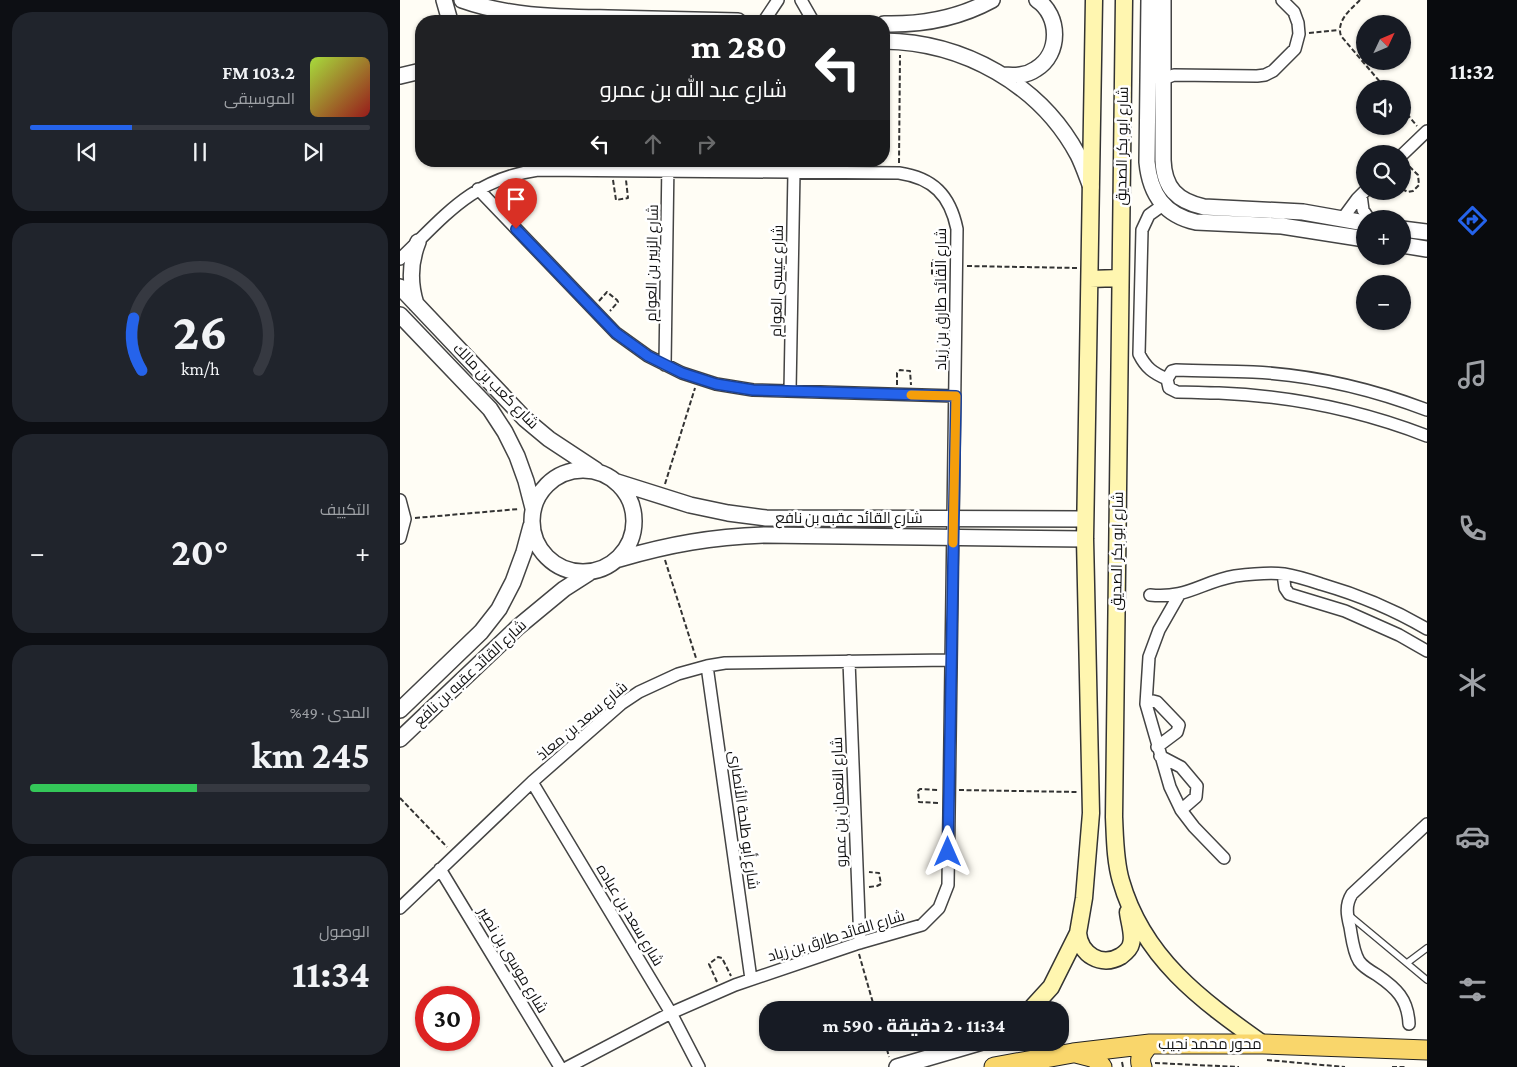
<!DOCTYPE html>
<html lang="ar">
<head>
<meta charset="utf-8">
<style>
	:root { --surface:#171b24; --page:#20242c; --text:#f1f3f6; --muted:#9ea1a6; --line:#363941; --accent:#2563eb }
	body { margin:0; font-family:"Crimson Pro",Cairo,serif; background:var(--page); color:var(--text); direction:rtl; height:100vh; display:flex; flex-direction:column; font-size:19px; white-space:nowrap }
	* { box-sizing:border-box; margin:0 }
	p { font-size:16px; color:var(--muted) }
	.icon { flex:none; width:28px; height:28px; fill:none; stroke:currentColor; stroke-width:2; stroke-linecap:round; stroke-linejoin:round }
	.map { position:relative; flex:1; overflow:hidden; direction:ltr }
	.side { display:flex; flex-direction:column; gap:12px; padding:12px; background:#0d0f14; width:400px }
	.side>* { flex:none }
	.guide { position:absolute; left:15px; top:15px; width:475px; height:152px; border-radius:20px; box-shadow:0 1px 4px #0004; direction:rtl; background:#202124; color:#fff; overflow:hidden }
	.needle { width:32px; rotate:46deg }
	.buttons { position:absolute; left:956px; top:15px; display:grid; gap:10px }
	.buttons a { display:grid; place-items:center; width:55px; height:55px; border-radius:50%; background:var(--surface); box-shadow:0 1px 4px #0004; font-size:25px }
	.speed { position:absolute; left:15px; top:986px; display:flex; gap:10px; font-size:25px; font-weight:700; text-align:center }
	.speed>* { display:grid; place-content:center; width:65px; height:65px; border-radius:50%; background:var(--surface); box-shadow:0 1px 4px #0004; line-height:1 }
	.speed .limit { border:8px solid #d22; background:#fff; color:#111 }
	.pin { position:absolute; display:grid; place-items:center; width:42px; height:42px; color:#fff; margin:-51px -21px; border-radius:50% 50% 50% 0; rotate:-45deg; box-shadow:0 0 5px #0007 }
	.pin .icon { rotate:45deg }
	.me { position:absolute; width:55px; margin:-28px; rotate:0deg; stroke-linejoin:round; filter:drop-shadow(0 0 4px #0008) }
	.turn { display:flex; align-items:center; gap:18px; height:105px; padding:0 20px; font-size:22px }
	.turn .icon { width:65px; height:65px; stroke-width:2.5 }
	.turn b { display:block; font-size:35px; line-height:42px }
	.lanes { display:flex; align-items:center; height:48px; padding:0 20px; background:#0003; justify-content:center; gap:25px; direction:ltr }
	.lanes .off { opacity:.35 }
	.big { font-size:38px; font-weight:700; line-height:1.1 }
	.side .tile { flex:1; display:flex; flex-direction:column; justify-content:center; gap:8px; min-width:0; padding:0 18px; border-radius:20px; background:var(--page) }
	.side .dial { align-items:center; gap:0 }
	.dial svg { height:130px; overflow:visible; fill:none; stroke:var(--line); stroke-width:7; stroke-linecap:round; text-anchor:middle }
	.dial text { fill:var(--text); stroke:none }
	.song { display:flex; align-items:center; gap:15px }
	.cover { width:60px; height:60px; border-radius:8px; background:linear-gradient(135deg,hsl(80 70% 55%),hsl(0 70% 35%)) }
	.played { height:5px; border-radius:2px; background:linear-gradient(90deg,var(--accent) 30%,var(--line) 30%) }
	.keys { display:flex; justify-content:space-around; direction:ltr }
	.heat { display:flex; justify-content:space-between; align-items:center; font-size:28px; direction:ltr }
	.charge { height:8px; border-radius:4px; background:linear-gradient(90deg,#34c759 49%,var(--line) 0) }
	.trip { position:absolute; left:359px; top:1001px; width:310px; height:50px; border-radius:20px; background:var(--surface); box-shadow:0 1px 4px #0004; font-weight:700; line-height:50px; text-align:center; direction:rtl }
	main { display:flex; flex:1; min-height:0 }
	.tabs { display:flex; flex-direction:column; width:90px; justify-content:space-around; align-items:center; background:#090b0e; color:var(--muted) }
	.tabs .icon { width:35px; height:35px }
	.tabs .active { color:var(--accent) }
	.tabs b { font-size:22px; color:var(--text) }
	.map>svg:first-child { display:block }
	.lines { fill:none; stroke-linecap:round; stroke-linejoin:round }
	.service-casing { stroke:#444; stroke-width:8 }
	.minor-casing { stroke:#444; stroke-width:14 }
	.tertiary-casing { stroke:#444; stroke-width:18 }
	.secondary-casing { stroke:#333; stroke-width:19 }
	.primary-casing { stroke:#222; stroke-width:21 }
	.path { stroke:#333; stroke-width:2; stroke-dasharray:5 2.5; stroke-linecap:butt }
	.service { stroke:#fff; stroke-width:5.5 }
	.minor { stroke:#fff; stroke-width:11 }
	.tertiary { stroke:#fff; stroke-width:15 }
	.secondary { stroke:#fff6b0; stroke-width:16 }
	.primary { stroke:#f9d66b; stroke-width:19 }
	.route-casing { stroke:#184099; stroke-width:12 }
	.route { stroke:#2563eb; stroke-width:9 }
	.slow { stroke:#f59e0b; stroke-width:9 }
	.labels { text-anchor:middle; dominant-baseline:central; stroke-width:5; stroke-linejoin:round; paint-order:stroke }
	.street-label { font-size:15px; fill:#111; stroke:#fff }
</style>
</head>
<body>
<main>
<nav class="tabs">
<b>11:32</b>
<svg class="icon active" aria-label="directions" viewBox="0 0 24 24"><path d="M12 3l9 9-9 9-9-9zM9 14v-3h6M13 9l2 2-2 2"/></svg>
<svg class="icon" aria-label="music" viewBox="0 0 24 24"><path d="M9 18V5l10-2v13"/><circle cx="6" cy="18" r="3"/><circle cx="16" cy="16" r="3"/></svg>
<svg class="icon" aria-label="phone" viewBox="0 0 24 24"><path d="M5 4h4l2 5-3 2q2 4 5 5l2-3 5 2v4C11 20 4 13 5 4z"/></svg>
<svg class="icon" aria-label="climate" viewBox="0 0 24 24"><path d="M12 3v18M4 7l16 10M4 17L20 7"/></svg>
<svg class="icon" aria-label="car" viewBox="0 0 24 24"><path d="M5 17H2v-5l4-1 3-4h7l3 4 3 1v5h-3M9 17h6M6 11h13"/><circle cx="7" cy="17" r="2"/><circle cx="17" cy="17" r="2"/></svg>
<svg class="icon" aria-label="filters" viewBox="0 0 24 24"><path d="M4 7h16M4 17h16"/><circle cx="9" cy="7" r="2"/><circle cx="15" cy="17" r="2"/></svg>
</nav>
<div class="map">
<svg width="1027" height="1067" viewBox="0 0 1027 1067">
	<rect width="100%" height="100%" fill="#fffdf5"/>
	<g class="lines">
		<defs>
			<path id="service" d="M949 915 1027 980
				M1007 963 1027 948"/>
			<path id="minor" d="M401 0 413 21
				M364 21 378 0
				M763 79 774 75 857 76 865 75 873 71 895 49 899 34 898 23 894 12 882 0
				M1002 155 1027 131
				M78 189 216 333 248 356 282 373 316 384 353 390 555 396
				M961 195 963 210 969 219
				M763 205 749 215 742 230 739 354C746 368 753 373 767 379
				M943 218 957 199 965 191
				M0 259C45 216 72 179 138 170L499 173C533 178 550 195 557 229L548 885 539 908 522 925 456 944 335 985 271 1013 168 1067
				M265 365 268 161
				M390 391 394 172
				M1027 410C972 389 912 375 853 372 827 371 802 371 776 370L772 371 767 379 769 388 777 392C791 392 805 393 819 393 891 396 960 410 1027 436
				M0 500 5 519 0 538
				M883 574 885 588 889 594 945 611 999 635 1027 651
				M750 595C787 599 801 582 835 576 851 574 868 572 884 574 897 576 909 580 921 584 959 595 993 609 1027 629
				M779 595 759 630 749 657 746 704 770 787 781 810 794 827 824 858
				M449 661 460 943
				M307 666 351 979
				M746 704 753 701 757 702 779 725 777 732 757 747
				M760 756 781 767 797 786 796 797 781 810
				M132 782 271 1013 299 1067
				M40 869 160 1067
				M0 908 132 782 221 704 239 692 278 674 307 666 325 663 551 660
				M1009 1024C1008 999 996 988 977 975 970 971 963 967 959 961 953 951 952 938 950 927 947 915 945 905 952 894L1027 824"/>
			<path id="tertiary" d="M44 0 50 21
				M62 0C109 17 159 17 208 18 251 19 294 20 338 21
				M749 0 747 162C750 194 764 215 796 222L882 226 965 239
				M763 0V160C764 188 777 201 804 207L903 212 965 223
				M484 24C521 25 559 18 592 0
				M484 41C563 42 640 84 678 155 683 165 687 177 691 187
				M603 75C615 76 626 76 636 69 661 54 660 15 637 0
				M0 76 21 71
				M1002 229 1027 232
				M1002 245 1027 249
				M0 287 125 419 149 439 196 470
				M16 304C9 282 10 262 18 242
				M0 315 90 409 105 432 117 456 126 481 133 508
				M132 521a51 51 0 1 1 102 0a51 51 0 1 1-102 0Z
				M217 482 290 505 328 513 366 518 685 519
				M219 559C271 544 311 537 365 535L685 539
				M0 710 81 632 99 609 113 582 124 552 131 526
				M0 739 118 627 164 589 189 573
				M497 1067 582 1042"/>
			<path id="secondary" d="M724 0 714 817C715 838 715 861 721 881 743 958 801 1000 863 1044
				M690 279 720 278
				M678 933C680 954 701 968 721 956 725 953 730 949 731 944 734 935 729 922 728 912
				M630 1010 651 987 678 933 684 898 691 813 685 539 694 0"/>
			<path id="primary" d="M676 1053 695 1058 702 1067
				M594 1067 673 1053 750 1044H863L1027 1050
				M742 1067C738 1057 743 1051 750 1044"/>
		</defs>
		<use href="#service" class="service-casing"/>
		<use href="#minor" class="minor-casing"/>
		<use href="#tertiary" class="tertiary-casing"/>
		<use href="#secondary" class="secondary-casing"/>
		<use href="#primary" class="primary-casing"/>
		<path class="path" d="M960 0C950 10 936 21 941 36L986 89
			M909 33 939 30
			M1002 108 1017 126
			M499 163 500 55
			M213 180 216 200 228 198 226 180
			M1002 189 1008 192 1013 191 1019 185 1018 175 1008 165
			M545 260H532V275L547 276
			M567 266 677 268
			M199 301 207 292 217 300 218 302 210 311
			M497 385V373L500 370 510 371 511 385
			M265 484 295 388
			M15 518 119 509
			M265 560 296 658
			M559 790 677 792
			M0 798 47 847
			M538 803 519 802 518 791 520 789 539 790
			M469 887 477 886 481 884 479 873 469 872
			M459 954 475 1010
			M317 982 309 964 318 957 322 958 331 976
			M485 1042 489 1057
			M867 1060 945 1067
			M722 1062 723 1067
			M755 1063 839 1067
			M992 1067H1007"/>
		<use href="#service" class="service"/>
		<use href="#minor" class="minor"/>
		<use href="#tertiary" class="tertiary"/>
		<use href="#secondary" class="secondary"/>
		<use href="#primary" class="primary"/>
	</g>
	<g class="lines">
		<defs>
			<path id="route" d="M116 229 216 333 248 356 282 373 316 384 353 390 556 396 548 852"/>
		</defs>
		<use href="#route" class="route-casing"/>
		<use href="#route" class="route"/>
		<path class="slow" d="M511 395 556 396 553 543"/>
	</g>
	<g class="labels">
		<g class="street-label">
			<text transform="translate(722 146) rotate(-89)">شارع ابو بكر الصديق</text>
			<text transform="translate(252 263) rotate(-89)">شارع الزبير بن العوام</text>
			<text transform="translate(377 281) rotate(-89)">شارع عيسى العوام</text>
			<text transform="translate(541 299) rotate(-90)">شارع القائد طارق بن زياد</text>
			<text transform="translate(96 386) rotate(45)">شارع كعب بن مالك</text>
			<text x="449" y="518">شارع القائد عقبه بن نافع</text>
			<text transform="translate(717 551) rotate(-89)">شارع ابو بكر الصديق</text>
			<text transform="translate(70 673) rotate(-43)">شارع القائد عقبه بن نافع</text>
			<text transform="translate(182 721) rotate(-40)">شارع سعد بن معاذ</text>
			<text transform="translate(439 802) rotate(-92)">شارع النعمان بن عمرو</text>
			<text transform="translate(344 820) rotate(82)">شارع أبو طلحة الأنصارى</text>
			<text transform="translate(230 915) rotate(59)">شارع سعد بن عباده</text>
			<text transform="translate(436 936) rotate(-17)">شارع القائد طارق بن زياد</text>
			<text transform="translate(113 960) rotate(59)">شارع موسى بن نصير</text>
			<text x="810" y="1044">محور محمد نجيب</text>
		</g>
	</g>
</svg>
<div class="buttons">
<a><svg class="needle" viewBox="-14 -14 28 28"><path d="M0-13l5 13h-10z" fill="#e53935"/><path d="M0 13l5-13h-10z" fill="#9ea1a6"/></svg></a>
<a><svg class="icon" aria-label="sound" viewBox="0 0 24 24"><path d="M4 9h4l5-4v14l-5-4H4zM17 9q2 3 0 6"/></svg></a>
<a><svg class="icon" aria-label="search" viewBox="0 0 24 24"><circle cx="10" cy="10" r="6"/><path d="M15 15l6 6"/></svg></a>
<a>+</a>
<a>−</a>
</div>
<div class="speed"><div class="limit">30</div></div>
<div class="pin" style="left:116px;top:229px;background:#d93025"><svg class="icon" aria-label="arrive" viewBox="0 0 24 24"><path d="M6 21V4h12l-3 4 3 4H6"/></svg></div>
<svg class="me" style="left:548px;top:852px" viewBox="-20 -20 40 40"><path d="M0-17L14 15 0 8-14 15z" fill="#2563eb" stroke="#fff" stroke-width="4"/></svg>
<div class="trip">11:34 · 2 دقيقة · 590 m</div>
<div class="guide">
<div class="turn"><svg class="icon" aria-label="left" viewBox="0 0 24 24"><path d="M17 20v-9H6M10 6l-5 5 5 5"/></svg><div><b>280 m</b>شارع عبد الله بن عمرو</div></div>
<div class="lanes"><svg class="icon" aria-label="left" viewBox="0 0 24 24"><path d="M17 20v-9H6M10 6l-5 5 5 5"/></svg><svg class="icon off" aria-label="ahead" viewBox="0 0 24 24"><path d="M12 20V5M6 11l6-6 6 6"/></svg><svg class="icon off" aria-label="right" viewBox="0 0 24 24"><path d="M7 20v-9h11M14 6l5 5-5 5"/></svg></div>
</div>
</div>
<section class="side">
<div class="tile">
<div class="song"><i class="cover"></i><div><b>103.2 FM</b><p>الموسيقى</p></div></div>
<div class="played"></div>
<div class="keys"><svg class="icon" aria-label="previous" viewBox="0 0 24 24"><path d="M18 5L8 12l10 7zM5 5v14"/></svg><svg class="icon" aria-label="pause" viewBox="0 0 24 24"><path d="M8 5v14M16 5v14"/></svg><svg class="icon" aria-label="next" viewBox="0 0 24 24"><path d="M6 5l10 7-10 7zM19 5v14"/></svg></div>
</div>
<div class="tile dial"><svg viewBox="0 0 100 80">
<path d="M14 69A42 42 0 1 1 86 69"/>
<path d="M14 69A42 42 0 0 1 9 37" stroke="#2563eb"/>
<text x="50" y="56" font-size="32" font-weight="700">26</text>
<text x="50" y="72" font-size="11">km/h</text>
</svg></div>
<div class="tile"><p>التكييف</p>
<div class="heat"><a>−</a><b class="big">20°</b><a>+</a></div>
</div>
<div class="tile"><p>المدى · 49%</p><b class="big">245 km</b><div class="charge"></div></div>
<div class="tile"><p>الوصول</p><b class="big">11:34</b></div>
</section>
</main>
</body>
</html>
